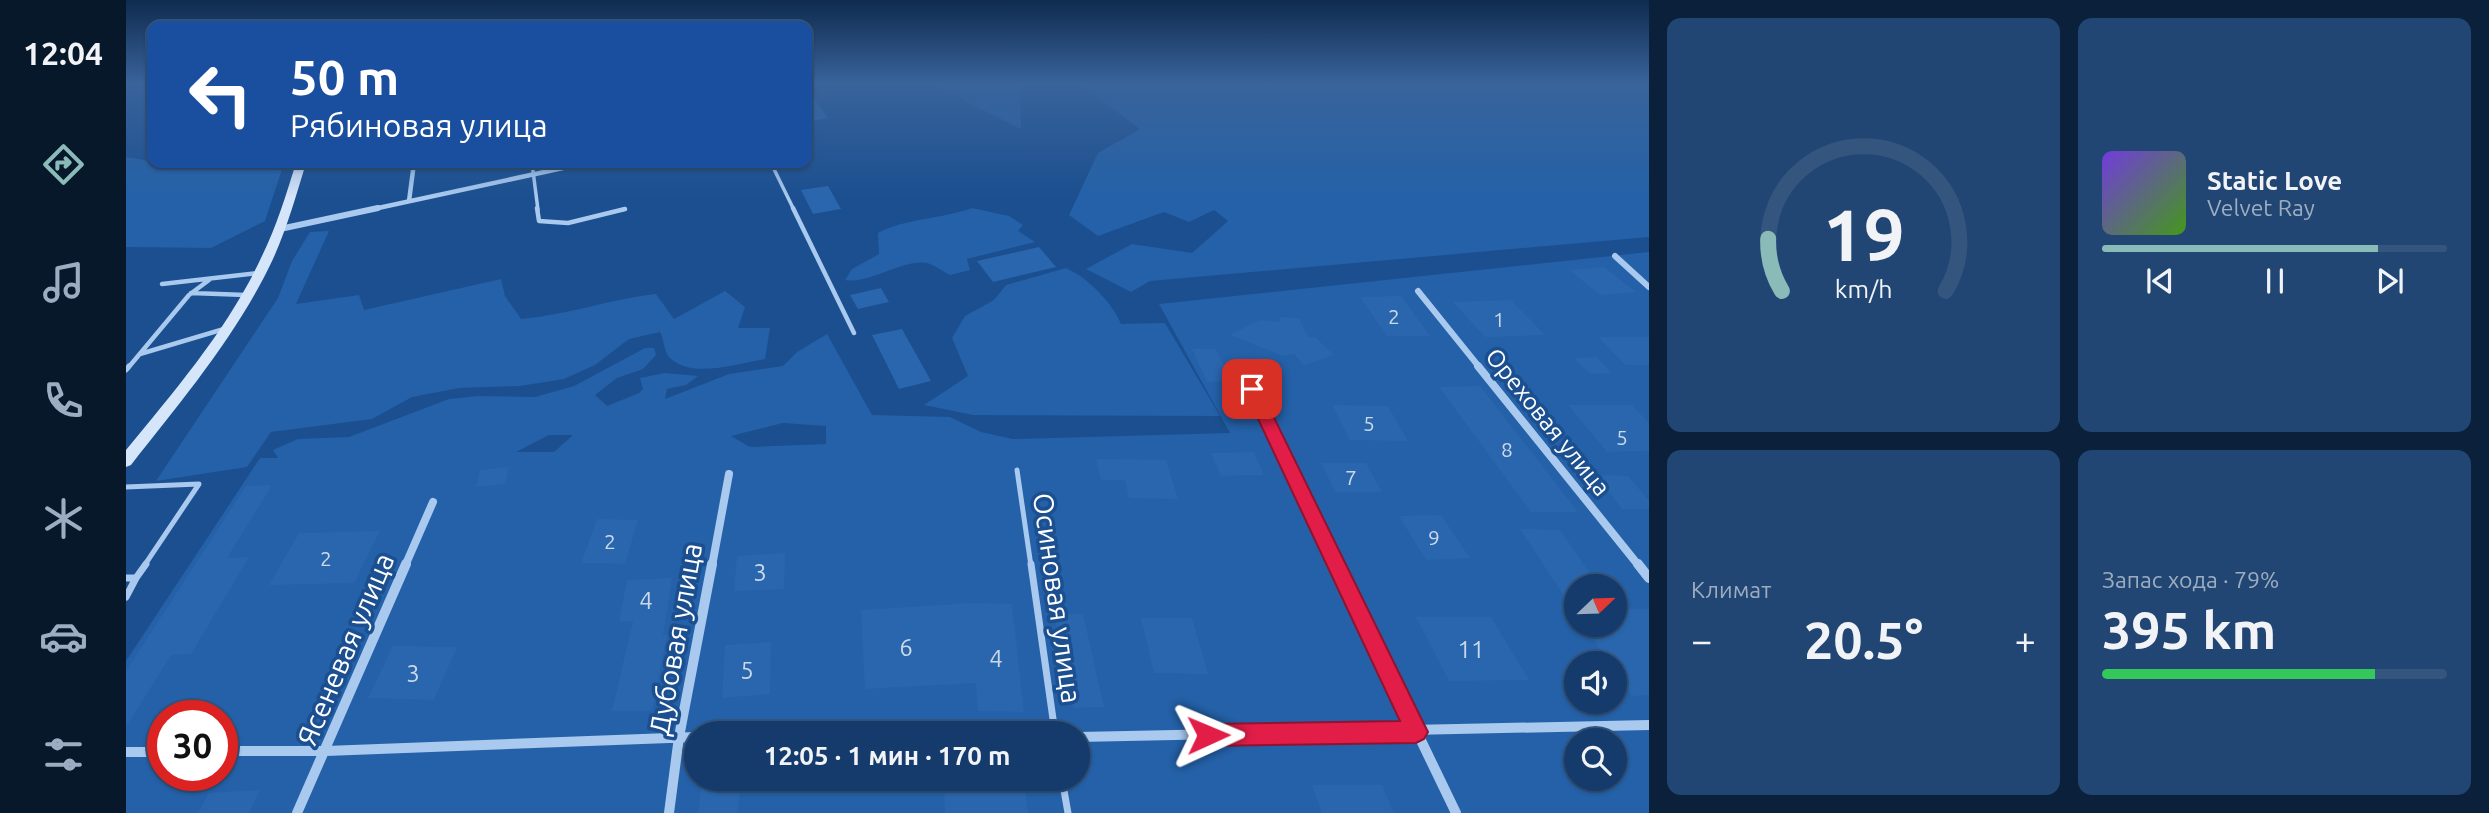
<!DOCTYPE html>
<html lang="ru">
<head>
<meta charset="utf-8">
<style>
	:root { --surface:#143b6b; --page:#214673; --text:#f1f3f6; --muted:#9dadc1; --line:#33557e; --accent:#8bbbb9 }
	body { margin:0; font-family:Ubuntu,sans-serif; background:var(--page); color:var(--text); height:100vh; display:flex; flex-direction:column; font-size:26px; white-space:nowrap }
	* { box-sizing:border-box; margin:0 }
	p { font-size:23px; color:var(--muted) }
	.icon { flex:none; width:38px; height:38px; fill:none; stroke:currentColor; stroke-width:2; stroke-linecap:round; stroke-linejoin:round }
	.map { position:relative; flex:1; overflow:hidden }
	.side { display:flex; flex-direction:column; gap:18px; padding:18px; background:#0b203b; width:840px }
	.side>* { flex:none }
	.guide { position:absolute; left:21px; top:21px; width:665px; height:147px; border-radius:14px; box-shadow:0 2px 5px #0004,0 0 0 2px var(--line); background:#1a4fa0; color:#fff; overflow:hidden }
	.needle { width:46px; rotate:67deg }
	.fabs { position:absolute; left:1438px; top:574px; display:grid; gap:14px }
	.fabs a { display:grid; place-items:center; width:63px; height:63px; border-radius:50%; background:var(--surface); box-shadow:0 2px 5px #0004,0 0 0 2px var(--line); font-size:35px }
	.speed { position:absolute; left:21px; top:700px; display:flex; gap:14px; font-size:35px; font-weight:700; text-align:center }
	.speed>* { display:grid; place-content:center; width:91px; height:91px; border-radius:50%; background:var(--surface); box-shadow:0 2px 5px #0004,0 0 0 2px var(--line); line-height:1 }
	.speed .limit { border:10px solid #d22; background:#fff; color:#111 }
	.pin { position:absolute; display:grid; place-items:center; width:60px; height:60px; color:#fff; margin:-30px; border-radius:14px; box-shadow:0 4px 10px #0006 }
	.me { position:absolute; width:77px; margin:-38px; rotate:89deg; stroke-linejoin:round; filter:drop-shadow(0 0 5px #0008) }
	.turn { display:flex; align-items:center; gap:24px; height:147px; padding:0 28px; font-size:32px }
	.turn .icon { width:91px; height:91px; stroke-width:2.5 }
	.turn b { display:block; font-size:49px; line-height:60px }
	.big { font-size:52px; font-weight:700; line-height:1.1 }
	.side .widget { flex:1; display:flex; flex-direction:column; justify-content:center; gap:10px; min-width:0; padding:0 24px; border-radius:14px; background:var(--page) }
	.side .dial { align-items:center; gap:0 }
	.dial svg { height:182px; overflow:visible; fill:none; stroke:var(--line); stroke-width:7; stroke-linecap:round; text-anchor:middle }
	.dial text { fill:var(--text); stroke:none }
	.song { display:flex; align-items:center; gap:21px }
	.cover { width:84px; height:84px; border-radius:10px; background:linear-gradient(135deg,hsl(260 70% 55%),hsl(100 70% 35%)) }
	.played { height:7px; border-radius:4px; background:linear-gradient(90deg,var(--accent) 80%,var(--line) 80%) }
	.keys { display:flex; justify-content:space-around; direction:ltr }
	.heat { display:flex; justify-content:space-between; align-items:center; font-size:38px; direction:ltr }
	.charge { height:10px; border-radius:5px; background:linear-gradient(90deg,#34c759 79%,var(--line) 0) }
	.side .tiles { flex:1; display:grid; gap:18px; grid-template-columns:repeat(2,1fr) }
	.trip { position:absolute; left:558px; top:721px; width:406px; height:70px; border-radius:35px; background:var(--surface); box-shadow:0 2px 5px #0004,0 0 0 2px var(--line); font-weight:700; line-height:70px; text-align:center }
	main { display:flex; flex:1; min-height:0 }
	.menu { display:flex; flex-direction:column; width:126px; justify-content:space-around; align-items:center; background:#08182b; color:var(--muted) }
	.menu .icon { width:49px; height:49px }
	.menu .current { color:var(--accent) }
	.menu b { font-size:32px; color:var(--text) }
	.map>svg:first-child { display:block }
	.green { fill:#2461a8; fill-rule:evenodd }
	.building { fill:#2a66ad }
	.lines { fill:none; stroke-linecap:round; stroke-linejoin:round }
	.lane-far3 { stroke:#a9c9ee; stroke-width:3.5 }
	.lane-far2 { stroke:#a9c9ee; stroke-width:4.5 }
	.lane-far1 { stroke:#a9c9ee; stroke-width:5 }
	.lane { stroke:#a9c9ee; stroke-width:7 }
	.street-far3 { stroke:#a9c9ee; stroke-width:4.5 }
	.street-far2 { stroke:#a9c9ee; stroke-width:6 }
	.street-far1 { stroke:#a9c9ee; stroke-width:8 }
	.street { stroke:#a9c9ee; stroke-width:10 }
	.secondary { fill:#d6e6fa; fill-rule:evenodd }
	.route { fill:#e11d48; stroke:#92132f; stroke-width:2 }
	.labels { text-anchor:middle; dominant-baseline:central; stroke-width:7; stroke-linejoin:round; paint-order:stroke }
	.number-label { font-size:21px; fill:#cad9ea }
	.street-label { font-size:24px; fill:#fff; stroke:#1b4f8f }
	.near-number-label { font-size:24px; fill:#cad9ea }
	.near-street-label { font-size:28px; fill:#fff; stroke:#1b4f8f }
</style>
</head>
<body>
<main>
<nav class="menu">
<b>12:04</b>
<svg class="icon current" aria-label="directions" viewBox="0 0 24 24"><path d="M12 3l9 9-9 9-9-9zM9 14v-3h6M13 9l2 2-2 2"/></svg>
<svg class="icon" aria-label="music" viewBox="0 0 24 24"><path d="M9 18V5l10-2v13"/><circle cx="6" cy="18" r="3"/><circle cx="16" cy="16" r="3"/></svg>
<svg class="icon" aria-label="phone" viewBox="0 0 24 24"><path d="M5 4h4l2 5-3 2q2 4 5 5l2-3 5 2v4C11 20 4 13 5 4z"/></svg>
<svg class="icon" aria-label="climate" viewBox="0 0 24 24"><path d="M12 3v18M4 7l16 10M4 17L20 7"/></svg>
<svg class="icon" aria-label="car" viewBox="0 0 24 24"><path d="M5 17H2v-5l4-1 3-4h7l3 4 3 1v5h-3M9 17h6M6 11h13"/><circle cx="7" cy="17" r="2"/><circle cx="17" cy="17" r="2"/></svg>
<svg class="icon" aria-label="filters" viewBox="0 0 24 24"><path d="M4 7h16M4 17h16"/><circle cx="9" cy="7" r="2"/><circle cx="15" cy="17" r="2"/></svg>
</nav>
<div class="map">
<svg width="1523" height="813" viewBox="0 0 1523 813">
	<rect width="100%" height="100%" fill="#1b4f8f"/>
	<path class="green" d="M805 84H894L895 129Z
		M907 84H1523V237L1024 281 1005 292 960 269 1006 244 1066 253 1102 221 1088 210 1063 222 1038 212 972 236 943 215 972 153 1014 129 955 85Z
		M0 157 42 164 158 163 139 221 85 248 0 247Z
		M846 208 883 216 897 225 892 231 909 242 841 259 844 270 824 275C818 272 811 267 804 264 780 256 745 285 719 280L726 269 753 254 752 233C780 218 816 219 846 208Z
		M203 231 170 304 233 295 238 310 375 279 379 296 395 319C441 315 484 299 530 294L548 319 599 291 619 307 612 328H644L639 359C612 363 565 380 543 357 538 351 538 339 534 332L503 339 469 365 438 379 394 386 333 388 286 397 246 419 145 432 121 467 30 481 152 298 166 261 184 232Z
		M1523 252V813H0V661L134 458H152L147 450 172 439 223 437 323 399 352 396 409 397 448 386 519 348H528L530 355 517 369 491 378 469 395 481 406 513 393 517 389 514 378 539 373 572 376 560 385 541 389 539 399 603 374 657 366 671 352 701 334 746 415 824 417 855 432 887 439 1104 433 1033 304ZM657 423 700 426V444L624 447 605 436ZM423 435H447L428 452H390ZM1451 586H1489V625H1451ZM1451 663H1489V702H1451ZM37 716H96V775H37ZM570 733H952V779H570ZM1451 740H1489V779H1451Z
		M940 268C961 277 987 303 995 324L1039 323 1094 416 847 415 798 405 842 376 826 338 839 316 868 300 880 285Z"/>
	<path class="building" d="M681 88 702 118 681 122Z
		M702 186 715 209 687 214 675 190Z
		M913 247 930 267 867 282 851 261Z
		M1478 267 1510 292 1474 295 1443 270Z
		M755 288 763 302 732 309 724 295Z
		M1275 296 1304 336H1261L1234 297Z
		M1385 300 1419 335 1359 337 1327 302Z
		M1153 317 1173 318 1182 337H1189L1208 355 1178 365 1168 354 1157 356 1104 335 1134 320 1154 322Z
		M776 329 805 381 773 389 746 335Z
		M1472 337H1523V365H1499Z
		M1066 349H1090L1106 381 1081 382Z
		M1470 357 1486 373 1464 374 1448 358Z
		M1354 386 1452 512H1405L1313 387Z
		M1206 405 1262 406 1282 441 1224 440Z
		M1442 405H1506L1523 423V451L1481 452Z
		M1128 452 1138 475 1095 476 1085 453Z
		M970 459 1040 460 1052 499 1003 498 999 480H975Z
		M1195 463H1240L1256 492H1209Z
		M383 467 379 484 350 487 354 470Z
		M1470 475 1502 476 1523 501V509H1496Z
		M146 485 101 558 123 557 65 654 45 655 0 727V671L120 486Z
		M1315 515 1344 558 1300 560 1273 516Z
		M471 519 512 520 499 564 455 563Z
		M1394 529 1434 530 1473 586H1451V616Z
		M254 531 228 583 143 585 173 533Z
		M659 553 658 589 608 591 611 556Z
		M546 578 537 635H541L526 711H486L507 621 493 622 501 580Z
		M845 603 886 604 898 712 852 711 850 683 739 689 735 610Z
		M1489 609H1523V695L1506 696 1489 671V663H1484L1457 625H1489Z
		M928 614H957L978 707 947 708Z
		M1290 617H1365L1403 680 1323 681Z
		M1015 618H1066L1082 674 1028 673Z
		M645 642 644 694 596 698 599 645Z
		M267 646 331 647 308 700 242 698Z
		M576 779H615L612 813H572Z
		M818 783 899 784 902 813H819Z
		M1186 785H1256L1268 813H1196Z
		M134 790 123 813H72L83 793Z"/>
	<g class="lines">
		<path class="lane-far3" d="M406 163 412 210
			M645 163 668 210
			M495 210 499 209"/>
		<path class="lane-far2" d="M411 208 413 221 442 223 499 209
			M667 208 728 333
			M36 284 132 273
			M65 293 120 295
			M14 354 98 329
			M2 368 63 295 83 280"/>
		<path class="lane-far1" d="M0 370 3 366
			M891 470 905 566
			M0 487 73 484 18 566"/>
		<path class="lane" d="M905 564 929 733
			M0 578H10L20 564
			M0 597 10 578
			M936 779 942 813"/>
		<path class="street-far3" d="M283 201 288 163
			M243 210 460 163"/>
		<path class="street-far2" d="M154 229 252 208
			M1489 256 1523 287
			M1292 291 1354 368"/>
		<path class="street-far1" d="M1352 366 1513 566
			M1126 389 1211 566
			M279 566 307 502
			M586 566 603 474"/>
		<path class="street" d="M1210 564 1330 813
			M1512 564 1523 578
			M952 737 1523 725
			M96 751H200L570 737
			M0 752H37
			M171 813 280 564
			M543 813 553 737 586 564"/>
		<path class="secondary" d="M170 163H180C170 196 161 228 147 259 112 334 56 400 5 465L0 467V450C49 390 102 329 135 258 150 228 160 195 170 163Z"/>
	</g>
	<linearGradient id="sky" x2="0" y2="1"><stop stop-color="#0f2b4f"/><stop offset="0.42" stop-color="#39639b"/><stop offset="1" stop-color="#39639b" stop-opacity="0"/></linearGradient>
	<rect width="1523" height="198" fill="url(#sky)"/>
	<path class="route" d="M1126 384 1134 389 1298 724 1302 732 1298 739 1290 743 1082 746 1074 743 1071 735 1074 727 1082 724 1274 721 1118 389Z"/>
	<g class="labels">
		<g class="number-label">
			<text x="1268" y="316">2</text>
			<text x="1373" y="319">1</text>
			<text x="1243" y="423">5</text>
			<text x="1496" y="437">5</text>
			<text x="1381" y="449">8</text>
			<text x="1225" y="477">7</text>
			<text x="1308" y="537">9</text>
			<text x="484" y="541">2</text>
			<text x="200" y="558">2</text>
		</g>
		<g class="street-label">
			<text transform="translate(1422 422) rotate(51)">Ореховая улица</text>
		</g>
		<g class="near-number-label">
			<text x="634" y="572">3</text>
			<text x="520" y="600">4</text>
			<text x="780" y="647">6</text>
			<text x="1345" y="649">11</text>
			<text x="870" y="658">4</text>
			<text x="621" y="670">5</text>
			<text x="287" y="673">3</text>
		</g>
		<g class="near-street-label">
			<text transform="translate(932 598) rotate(82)">Осиновая улица</text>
			<text transform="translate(549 639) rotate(-80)">Дубовая улица</text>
			<text transform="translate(219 649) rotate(-67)">Ясеневая улица</text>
		</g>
	</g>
</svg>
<div class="fabs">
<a><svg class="needle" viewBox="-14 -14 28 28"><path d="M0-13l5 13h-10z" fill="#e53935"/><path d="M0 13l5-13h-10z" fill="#9dadc1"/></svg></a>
<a><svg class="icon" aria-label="sound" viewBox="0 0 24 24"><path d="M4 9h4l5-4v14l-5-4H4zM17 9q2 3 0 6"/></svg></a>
<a><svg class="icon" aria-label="search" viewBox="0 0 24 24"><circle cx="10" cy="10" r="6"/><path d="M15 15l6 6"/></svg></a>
</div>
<div class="speed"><div class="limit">30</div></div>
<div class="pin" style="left:1126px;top:389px;background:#d93025"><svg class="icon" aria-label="arrive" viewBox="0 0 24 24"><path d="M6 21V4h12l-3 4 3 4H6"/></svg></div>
<svg class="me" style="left:1082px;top:735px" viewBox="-20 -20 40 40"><path d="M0-17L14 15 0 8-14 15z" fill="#e11d48" stroke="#fff" stroke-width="4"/></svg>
<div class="trip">12:05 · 1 мин · 170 m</div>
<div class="guide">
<div class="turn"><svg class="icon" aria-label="left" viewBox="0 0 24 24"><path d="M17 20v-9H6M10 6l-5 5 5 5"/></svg><div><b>50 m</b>Рябиновая улица</div></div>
</div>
</div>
<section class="side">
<div class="tiles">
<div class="widget dial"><svg viewBox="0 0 100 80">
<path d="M14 69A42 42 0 1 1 86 69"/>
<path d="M14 69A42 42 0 0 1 8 46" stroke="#8bbbb9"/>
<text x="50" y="56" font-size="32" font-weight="700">19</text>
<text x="50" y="72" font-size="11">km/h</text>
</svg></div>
<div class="widget">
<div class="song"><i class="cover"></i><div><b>Static Love</b><p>Velvet Ray</p></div></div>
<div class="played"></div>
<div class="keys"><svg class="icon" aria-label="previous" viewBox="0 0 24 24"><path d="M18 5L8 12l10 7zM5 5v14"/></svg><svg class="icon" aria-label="pause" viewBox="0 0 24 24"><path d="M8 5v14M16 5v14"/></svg><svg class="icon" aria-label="next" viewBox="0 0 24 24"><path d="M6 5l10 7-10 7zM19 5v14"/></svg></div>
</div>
<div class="widget"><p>Климат</p>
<div class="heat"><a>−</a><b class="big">20.5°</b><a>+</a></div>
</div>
<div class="widget"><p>Запас хода · 79%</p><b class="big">395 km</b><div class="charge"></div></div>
</div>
</section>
</main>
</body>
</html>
